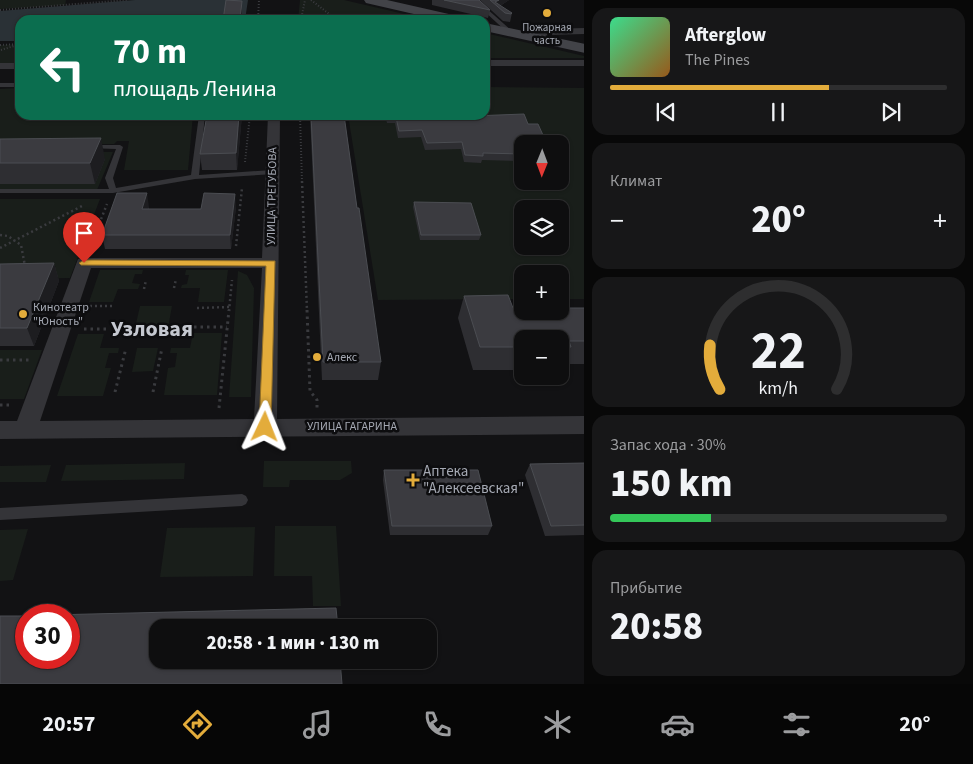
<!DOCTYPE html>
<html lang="ru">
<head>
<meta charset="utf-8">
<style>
	:root { --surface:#0e0e0f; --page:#171718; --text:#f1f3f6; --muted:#9b9c9e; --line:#2e2e2f; --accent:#e3ac3b }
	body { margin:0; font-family:"Source Sans 3",sans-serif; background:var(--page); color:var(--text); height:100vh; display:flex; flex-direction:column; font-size:19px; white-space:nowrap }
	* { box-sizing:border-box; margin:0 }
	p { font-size:16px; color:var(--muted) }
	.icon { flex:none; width:28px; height:28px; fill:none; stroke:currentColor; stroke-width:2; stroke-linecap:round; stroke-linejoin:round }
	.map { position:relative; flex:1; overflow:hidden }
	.side { display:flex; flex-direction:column; gap:8px; padding:8px; background:#080808; width:389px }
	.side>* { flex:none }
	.top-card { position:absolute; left:15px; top:15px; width:475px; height:105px; border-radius:15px; box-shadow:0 1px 4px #0004,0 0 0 1px var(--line); background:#0b6e4f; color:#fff; overflow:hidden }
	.needle { width:32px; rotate:181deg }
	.fabs { position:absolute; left:514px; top:135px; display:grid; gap:10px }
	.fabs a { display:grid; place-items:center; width:55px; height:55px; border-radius:10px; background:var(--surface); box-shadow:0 1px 4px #0004,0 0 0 1px var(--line); font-size:25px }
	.speed { position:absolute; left:15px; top:604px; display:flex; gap:10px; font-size:25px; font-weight:700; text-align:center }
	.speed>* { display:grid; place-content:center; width:65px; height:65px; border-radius:50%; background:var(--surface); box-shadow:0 1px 4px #0004,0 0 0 1px var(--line); line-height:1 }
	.speed .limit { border:8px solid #d22; background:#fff; color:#111 }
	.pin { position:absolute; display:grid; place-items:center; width:42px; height:42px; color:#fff; margin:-51px -21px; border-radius:50% 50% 50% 0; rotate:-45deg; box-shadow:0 0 5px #0007 }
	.pin .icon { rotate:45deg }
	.me { position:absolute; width:55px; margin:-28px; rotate:2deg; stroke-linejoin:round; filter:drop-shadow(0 0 4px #0008) }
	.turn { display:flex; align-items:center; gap:18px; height:105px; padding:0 15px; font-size:22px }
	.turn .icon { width:65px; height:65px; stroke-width:2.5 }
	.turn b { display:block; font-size:35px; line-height:42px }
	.big { font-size:38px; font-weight:800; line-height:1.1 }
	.side .card { flex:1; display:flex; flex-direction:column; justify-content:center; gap:8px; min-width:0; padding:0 18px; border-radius:15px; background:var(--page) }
	.side .dial { align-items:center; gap:0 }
	.dial svg { height:130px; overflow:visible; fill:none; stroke:var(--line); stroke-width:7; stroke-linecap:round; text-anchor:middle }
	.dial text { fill:var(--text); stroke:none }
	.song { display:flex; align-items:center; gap:15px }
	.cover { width:60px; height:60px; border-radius:8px; background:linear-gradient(135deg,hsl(150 70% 55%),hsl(30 70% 35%)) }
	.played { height:5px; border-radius:2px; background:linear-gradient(90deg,var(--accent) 65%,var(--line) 65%) }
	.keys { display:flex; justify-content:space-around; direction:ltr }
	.heat { display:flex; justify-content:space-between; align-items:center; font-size:28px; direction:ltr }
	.charge { height:8px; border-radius:4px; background:linear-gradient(90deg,#34c759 30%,var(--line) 0) }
	.trip { position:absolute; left:149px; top:619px; width:288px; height:50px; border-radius:15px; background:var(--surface); box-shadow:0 1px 4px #0004,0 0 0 1px var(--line); font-weight:800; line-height:50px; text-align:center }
	.dock { display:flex; height:80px; justify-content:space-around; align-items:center; background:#060606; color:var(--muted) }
	.dock .icon { width:35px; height:35px }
	.dock .active { color:var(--accent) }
	.dock b { font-size:22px; color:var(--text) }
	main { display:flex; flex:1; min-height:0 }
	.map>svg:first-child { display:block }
	.green { fill:#191e1a; fill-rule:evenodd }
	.water { fill:#2a3136 }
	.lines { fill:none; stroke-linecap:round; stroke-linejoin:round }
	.path-far2 { stroke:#3a3b3f; stroke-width:2; stroke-dasharray:1 2; stroke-linecap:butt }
	.path-far1 { stroke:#3a3b3f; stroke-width:2.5; stroke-dasharray:2 3; stroke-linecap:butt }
	.path { stroke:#3a3b3f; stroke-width:3; stroke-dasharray:2.5 4; stroke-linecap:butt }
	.lane { fill:#343438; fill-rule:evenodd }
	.street { fill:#343438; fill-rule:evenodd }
	.secondary { fill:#424348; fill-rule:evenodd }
	.wall { fill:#2e2e32 }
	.shaded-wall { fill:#1d1d20 }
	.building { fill:#3b3b40; stroke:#4b4d52 }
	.route { fill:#e3ac3b; stroke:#947026 }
	.poi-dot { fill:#e3ac3b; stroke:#0d0d0f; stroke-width:2 }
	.labels { text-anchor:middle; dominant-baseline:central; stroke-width:5; stroke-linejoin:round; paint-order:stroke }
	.far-poi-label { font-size:11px; fill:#a5a9b3; stroke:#0d0d0f }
	.street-label { font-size:12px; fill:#a5a9b3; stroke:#0d0d0f }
	.poi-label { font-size:12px; fill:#a5a9b3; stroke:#0d0d0f; text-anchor:start }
	.near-poi-label { font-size:15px; fill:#a5a9b3; stroke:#0d0d0f; text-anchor:start }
	.town-label { font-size:22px; font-weight:bold; fill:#c5c8d0; stroke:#0d0d0f }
</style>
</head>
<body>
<main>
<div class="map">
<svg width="585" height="684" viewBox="0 0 585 684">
	<rect width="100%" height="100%" fill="#121214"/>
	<path class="green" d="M0 0H66L65 5 0 9Z
		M300 0H344L430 20H298Z
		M485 33 584 56V58H485Z
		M20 44V65H0V45Z
		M485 87 585 88 584 299H560V274H522V299L378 300 348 115H485ZM522 144H560V181H522ZM522 209H560V246H522Z
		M20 88V115H193L188 170H124L129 141H117L114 144 0 145V89Z
		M0 152H113L97 190H0Z
		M0 199H100L70 278 0 279Z
		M100 270H143L142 274H135L132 283 140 284 138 289H118L113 302H89Z
		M186 270H228L224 302H198L200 288H181L182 285 187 284 189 275H185Z
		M238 271 247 275 254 288 251 397H229Z
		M140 306H172L168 328H135Z
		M193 333H222L217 395H164L168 368 175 367 177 353H170L171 348H190Z
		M78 334H104L100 348H119L118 353H109L105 368H111L103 396H57Z
		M137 348H158L153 371 132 372Z
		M0 350H42L24 399H0Z
		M264 461H351L352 473 340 480H290L289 487H263Z
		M185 463 184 479 61 481 66 465Z
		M51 465 46 482H0V466Z
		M275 526H336L341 606H313L312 576H274Z
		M255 527 253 576 160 577 167 528Z
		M28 529 13 580 0 581V530Z"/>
	<path class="water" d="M135 0H248L245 20H20V41H0V11Z"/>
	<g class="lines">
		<path class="path-far2" d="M311 0 337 20
			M0 10 127 0
			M258 20 259 0
			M301 20 305 0
			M0 45 20 44
			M1 50 14 46
			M300 115 302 182
			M245 162 250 115"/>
		<path class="path-far1" d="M302 181 307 311
			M0 235 8 236 21 245 25 266
			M236 246 242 188
			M90 247 107 204
			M0 248 82 206
			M174 288 176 279
			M144 289 146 280
			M90 306H112
			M197 308 229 307
			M229 311 232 280"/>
		<path class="path" d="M307 310 310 391 317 400V408
			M194 327H227
			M84 329H106
			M0 360H29
			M115 392 126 348
			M153 392 162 348
			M0 405H11
			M219 408 229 310"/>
		<path class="lane" d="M472 0H477L513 32V34H509Z
			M0 83H20V87H0Z
			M199 115H205L199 175 272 170 276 172 275 174 195 179 113 193H0V189H109L105 178 116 149 87 148 86 147 89 145H120L123 147 113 178 116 188 191 175Z
			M242 494 246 496 248 500 246 504 242 506 0 520V508Z"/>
		<path class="street" d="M585 28V34L548 35 530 40 525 37 526 35 548 29Z
			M485 60H585V66H485Z
			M0 63H20V69H0Z
			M268 115H280L277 419 585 416V434L0 439V421H17L78 259 84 258H262ZM91 268H262L254 419 40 421Z"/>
		<path class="secondary" d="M364 0H387L462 17 464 20H440L366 3Z
			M485 23 585 44V53L485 31Z"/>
	</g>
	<path class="wall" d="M432 0H479L490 10 488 18 432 5Z
		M480 0H509L500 6 512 13 510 22 503 21Z
		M207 115H242L237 170H202L200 154Z
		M310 115H344L357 208 381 362 378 380H322Z
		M385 115H472L473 116 522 144V161L482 160 481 163 464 162 461 149 425 150 421 137 398 138 395 123H387Z
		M0 139 105 159 95 184H0Z
		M414 202 481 235 479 240H420L413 207Z
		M149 207V209H201L236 207 231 249H105L102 235Z
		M54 263 59 281 34 346H0V264Z
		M464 296 513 308H585V364H564L561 370H560V339H522V370H473L458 318Z
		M585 463V535L545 536 525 475 530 464Z
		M384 470 492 526 488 535H390L383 480Z"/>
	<path class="shaded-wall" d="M499 0H509L498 7 495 2Z
		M242 1V20H240Z
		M239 115H242L237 170 236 153Z
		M101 138 105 159 95 184 90 163Z
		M147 193 149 207 144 223 142 209Z
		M235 194 236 207 231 249 230 235Z
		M54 263 59 281 34 346 27 328Z"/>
	<path class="building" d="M226 0 242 1 240 20H223Z
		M444 0H479L490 10Z
		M490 0H499L495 2 512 13 511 14 505 13Z
		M524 114 528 124H538L547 144H522V154L483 153V156L465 155 462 142 427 143 422 130 399 131 396 117H388L387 115H472L473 116Z
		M207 115H239L236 153 200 154Z
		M311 115H344L357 208H359L381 362H323Z
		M101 138 90 163H0V139Z
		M117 193H147L142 209H201L204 193 235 194 230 235H102Z
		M414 202 471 203 481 235H421Z
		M54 263 27 328H0V264Z
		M508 295 513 308H522V311H560V308H585V341H569L571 347H560V339H522V347H480L464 296Z
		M585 463V525L551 526 530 464Z
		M384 470H478L492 526H392Z
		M336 608 338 628H158V660H340L342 684H0V616H26V658H69V615H50Z"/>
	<path class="route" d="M84 260 275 261 271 427 270 430 265 432 260 430 259 427 266 266 81 265 79 263Z"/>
	<g class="poi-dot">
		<circle cx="547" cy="13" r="5"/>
		<circle cx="23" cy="314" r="5"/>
		<circle cx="317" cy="357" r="5"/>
		<path d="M410.5 472.5h5v5h5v5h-5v5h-5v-5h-5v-5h5z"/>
	</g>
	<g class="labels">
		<g class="far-poi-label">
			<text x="547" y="27">Пожарная<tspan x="547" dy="13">часть</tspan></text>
		</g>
		<g class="street-label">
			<text transform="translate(272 196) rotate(-89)">УЛИЦА ТРЕГУБОВА</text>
			<text x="352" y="426">УЛИЦА ГАГАРИНА</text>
		</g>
		<g class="poi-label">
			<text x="33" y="307">Кинотеатр<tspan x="33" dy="14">"Юность"</tspan></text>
			<text x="327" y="357">Алекс</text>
		</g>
		<g class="near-poi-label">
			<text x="423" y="471">Аптека<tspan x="423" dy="17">"Алексеевская"</tspan></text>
		</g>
		<g class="town-label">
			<text x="152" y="329">Узловая</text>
		</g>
	</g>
</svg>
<div class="fabs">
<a><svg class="needle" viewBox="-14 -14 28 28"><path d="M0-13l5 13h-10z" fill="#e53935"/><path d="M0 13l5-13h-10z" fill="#9b9c9e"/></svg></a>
<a><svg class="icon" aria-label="layers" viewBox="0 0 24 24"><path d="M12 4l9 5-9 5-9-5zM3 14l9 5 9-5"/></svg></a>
<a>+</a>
<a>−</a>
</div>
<div class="speed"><div class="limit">30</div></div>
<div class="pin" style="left:84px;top:263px;background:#d93025"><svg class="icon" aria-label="arrive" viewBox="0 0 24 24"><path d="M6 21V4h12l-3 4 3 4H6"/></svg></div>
<svg class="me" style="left:265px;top:427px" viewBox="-20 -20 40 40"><path d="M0-17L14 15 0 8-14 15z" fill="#e3ac3b" stroke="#fff" stroke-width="4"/></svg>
<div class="trip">20:58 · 1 мин · 130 m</div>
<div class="top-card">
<div class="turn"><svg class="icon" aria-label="left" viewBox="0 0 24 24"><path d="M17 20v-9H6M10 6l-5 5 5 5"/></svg><div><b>70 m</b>площадь Ленина</div></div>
</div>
</div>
<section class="side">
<div class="card">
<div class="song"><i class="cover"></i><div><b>Afterglow</b><p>The Pines</p></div></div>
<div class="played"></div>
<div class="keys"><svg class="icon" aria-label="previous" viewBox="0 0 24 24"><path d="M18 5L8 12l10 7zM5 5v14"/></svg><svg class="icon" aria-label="pause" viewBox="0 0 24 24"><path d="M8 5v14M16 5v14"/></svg><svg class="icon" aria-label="next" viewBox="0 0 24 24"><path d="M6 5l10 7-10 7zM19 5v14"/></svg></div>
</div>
<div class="card"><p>Климат</p>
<div class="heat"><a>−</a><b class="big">20°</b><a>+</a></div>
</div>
<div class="card dial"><svg viewBox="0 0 100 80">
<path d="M14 69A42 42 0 1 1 86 69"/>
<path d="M14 69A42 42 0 0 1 8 42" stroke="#e3ac3b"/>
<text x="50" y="56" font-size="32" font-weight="700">22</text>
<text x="50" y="72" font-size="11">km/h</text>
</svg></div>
<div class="card"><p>Запас хода · 30%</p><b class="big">150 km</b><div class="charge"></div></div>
<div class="card"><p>Прибытие</p><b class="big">20:58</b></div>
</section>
</main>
<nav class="dock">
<b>20:57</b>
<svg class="icon active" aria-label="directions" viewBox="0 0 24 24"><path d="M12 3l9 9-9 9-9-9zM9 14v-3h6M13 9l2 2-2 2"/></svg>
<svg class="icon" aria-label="music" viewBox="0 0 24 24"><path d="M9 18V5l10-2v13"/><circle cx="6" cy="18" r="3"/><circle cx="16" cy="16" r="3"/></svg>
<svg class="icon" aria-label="phone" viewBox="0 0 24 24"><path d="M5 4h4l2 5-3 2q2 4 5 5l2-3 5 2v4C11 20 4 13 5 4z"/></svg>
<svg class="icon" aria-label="climate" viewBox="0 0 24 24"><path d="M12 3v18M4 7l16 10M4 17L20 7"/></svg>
<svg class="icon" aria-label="car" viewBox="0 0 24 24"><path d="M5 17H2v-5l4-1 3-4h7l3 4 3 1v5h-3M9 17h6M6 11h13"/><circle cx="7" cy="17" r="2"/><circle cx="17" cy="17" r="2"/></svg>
<svg class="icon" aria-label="filters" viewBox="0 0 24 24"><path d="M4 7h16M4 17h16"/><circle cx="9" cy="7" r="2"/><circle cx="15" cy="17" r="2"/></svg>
<b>20°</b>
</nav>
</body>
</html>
